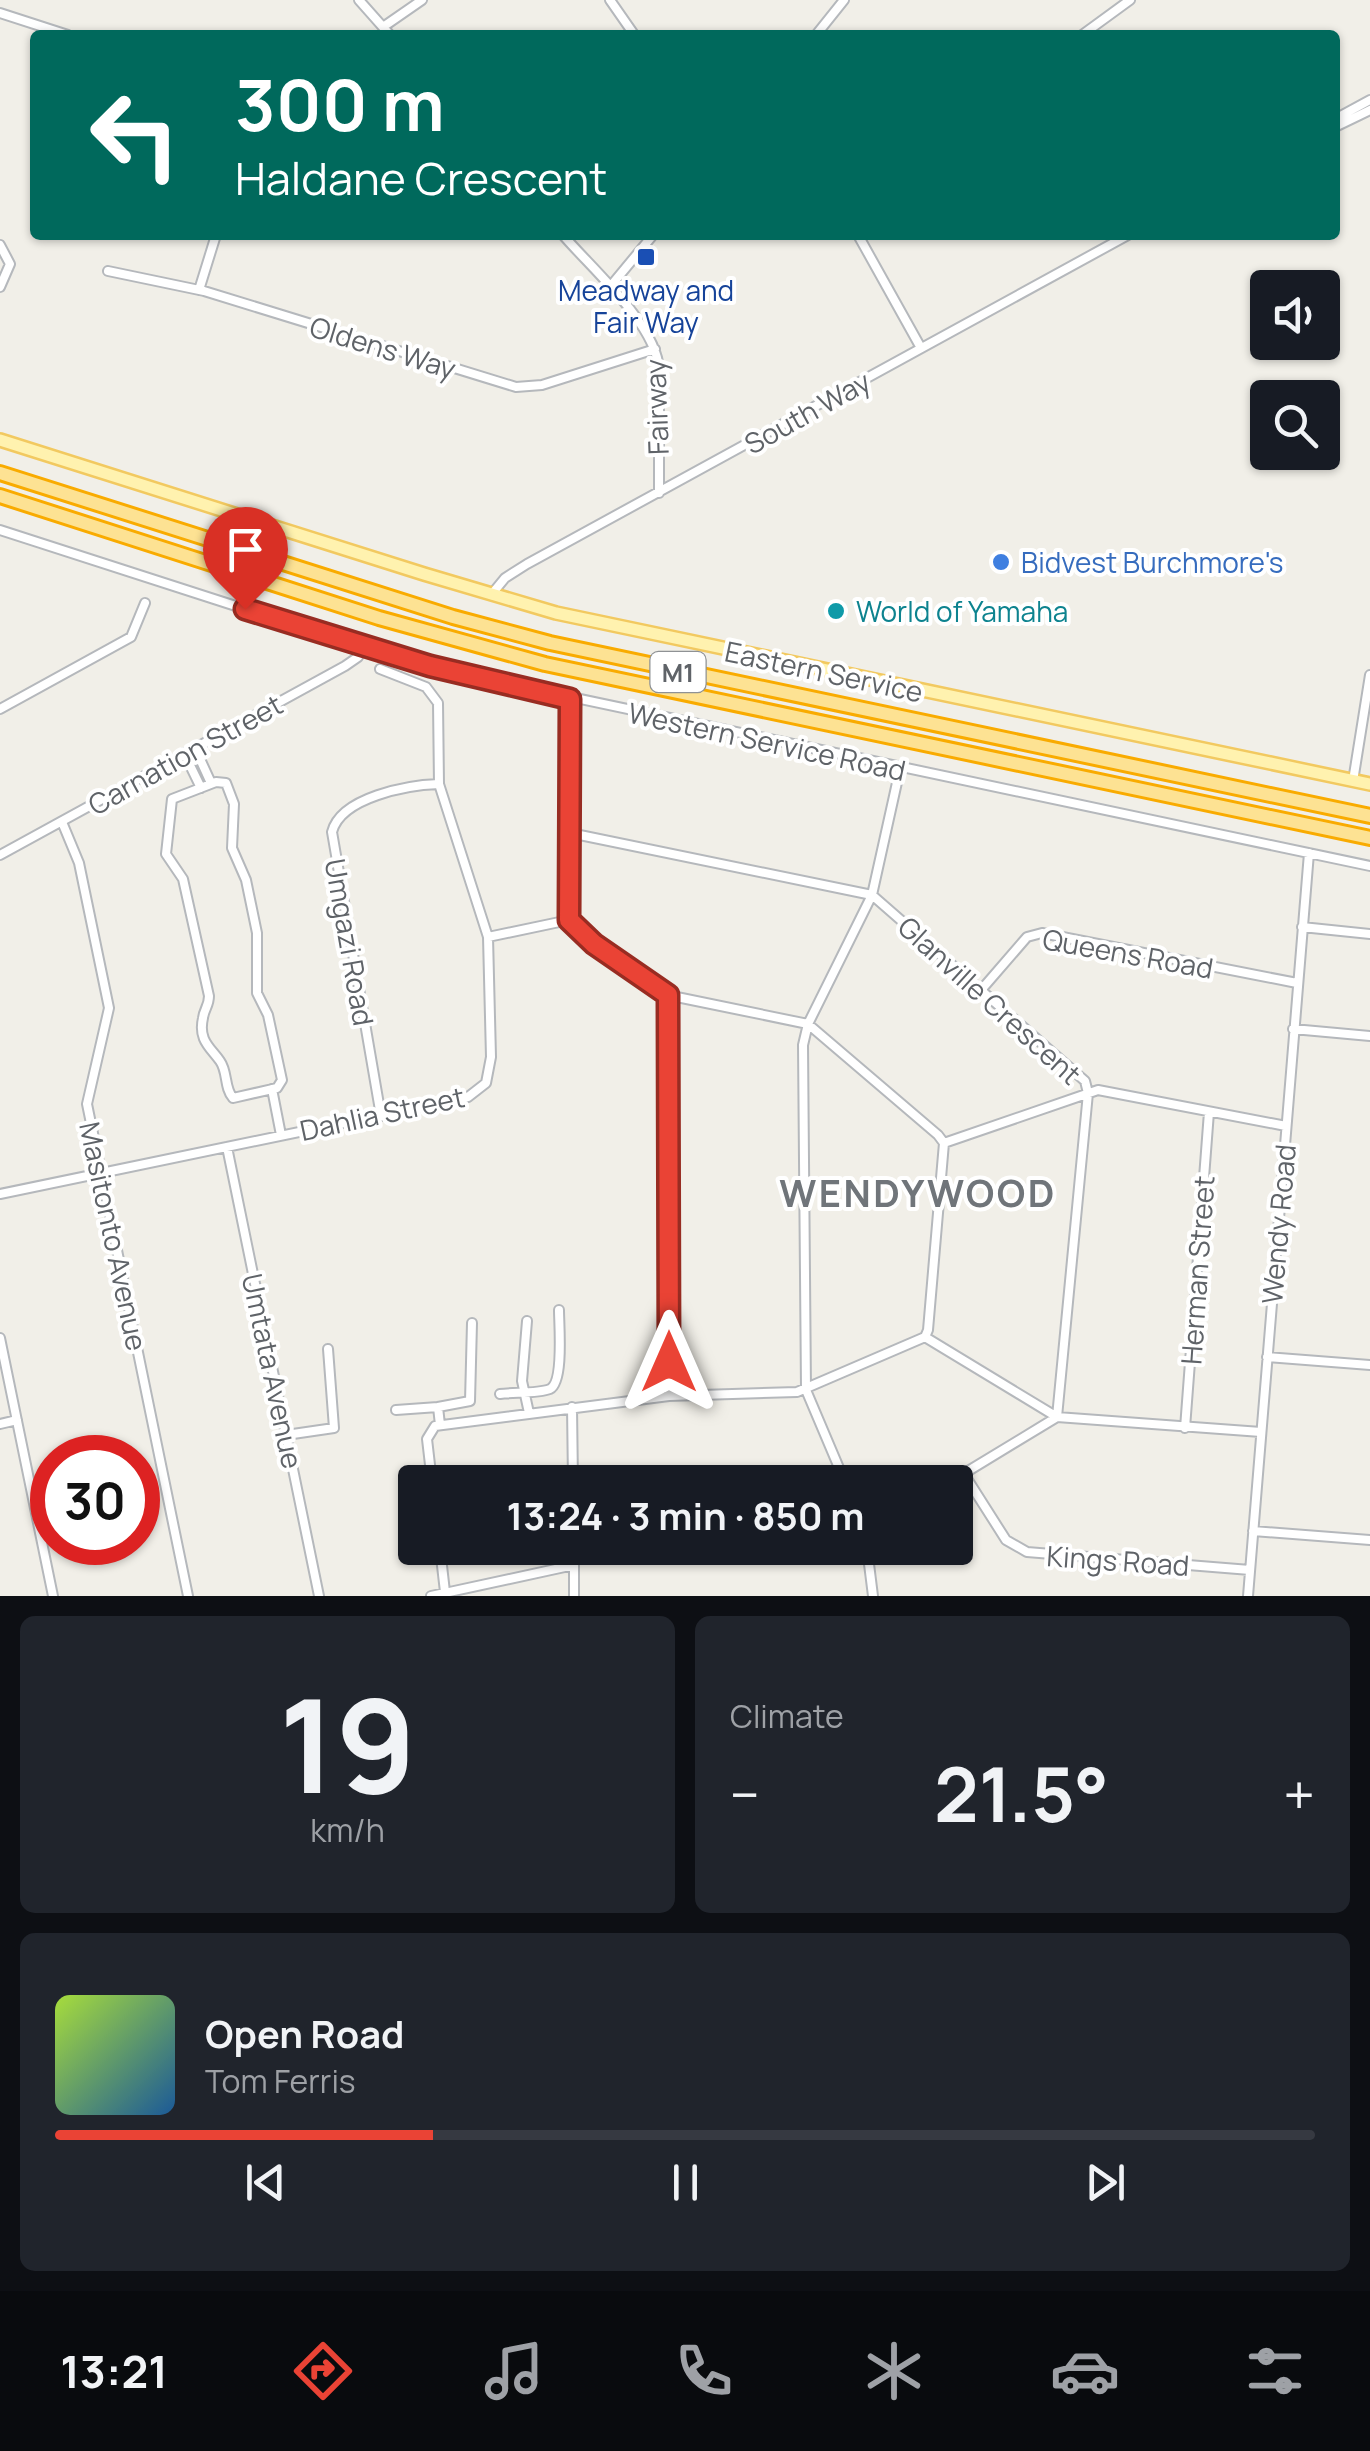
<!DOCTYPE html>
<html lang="en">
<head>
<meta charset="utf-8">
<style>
	:root { --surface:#171b24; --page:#20242c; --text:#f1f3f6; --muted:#9ea1a6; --line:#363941; --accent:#ea4335 }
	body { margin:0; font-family:Manrope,sans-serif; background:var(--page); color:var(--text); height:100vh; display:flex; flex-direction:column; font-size:38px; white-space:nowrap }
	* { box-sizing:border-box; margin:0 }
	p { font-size:32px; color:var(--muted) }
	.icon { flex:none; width:55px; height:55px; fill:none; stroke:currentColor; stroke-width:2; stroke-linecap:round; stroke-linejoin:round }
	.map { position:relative; height:1596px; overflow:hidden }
	.drawer { display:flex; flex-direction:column; gap:20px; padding:20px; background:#0d0f14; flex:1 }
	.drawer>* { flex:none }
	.banner { position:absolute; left:30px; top:30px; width:1310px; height:210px; border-radius:10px; box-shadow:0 2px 8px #0004; background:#00695c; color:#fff; overflow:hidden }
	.fabs { position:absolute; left:1250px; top:270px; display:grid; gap:20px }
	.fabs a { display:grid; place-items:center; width:90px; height:90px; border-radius:10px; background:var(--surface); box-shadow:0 2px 8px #0004; font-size:50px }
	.speed { position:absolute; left:30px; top:1435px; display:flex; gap:20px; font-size:50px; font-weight:700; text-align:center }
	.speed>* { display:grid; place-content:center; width:130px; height:130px; border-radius:50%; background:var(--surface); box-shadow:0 2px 8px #0004; line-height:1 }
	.speed .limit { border:15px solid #d22; background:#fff; color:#111 }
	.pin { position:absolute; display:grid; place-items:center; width:85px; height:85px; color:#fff; margin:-102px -42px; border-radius:50% 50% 50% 0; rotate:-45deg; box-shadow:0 0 10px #0007 }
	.pin .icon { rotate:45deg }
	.me { position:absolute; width:110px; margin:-55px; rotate:0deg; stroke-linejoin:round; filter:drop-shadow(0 0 8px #0008) }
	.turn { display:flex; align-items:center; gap:35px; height:210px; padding:0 40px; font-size:45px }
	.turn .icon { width:130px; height:130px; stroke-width:2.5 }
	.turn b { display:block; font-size:70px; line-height:85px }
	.big { font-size:75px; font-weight:700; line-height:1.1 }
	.drawer .tile { flex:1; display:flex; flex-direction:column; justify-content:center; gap:15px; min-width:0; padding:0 35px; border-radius:15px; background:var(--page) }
	.drawer .dial { align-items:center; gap:0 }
	.dial b { font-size:130px; line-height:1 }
	.song { display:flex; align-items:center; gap:30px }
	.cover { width:120px; height:120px; border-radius:15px; background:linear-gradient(135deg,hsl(80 70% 55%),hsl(210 70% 35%)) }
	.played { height:10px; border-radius:5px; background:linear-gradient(90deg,var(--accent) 30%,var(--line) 30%) }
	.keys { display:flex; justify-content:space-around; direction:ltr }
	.heat { display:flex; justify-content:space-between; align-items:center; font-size:55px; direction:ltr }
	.drawer .tiles { flex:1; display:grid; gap:20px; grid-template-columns:1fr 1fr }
	.tile:last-child { grid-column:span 2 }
	.trip { position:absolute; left:398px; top:1465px; width:575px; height:100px; border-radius:10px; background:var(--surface); box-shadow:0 2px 8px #0004; font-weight:700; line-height:100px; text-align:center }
	.tabs { display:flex; height:160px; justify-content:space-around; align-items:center; background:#090b0e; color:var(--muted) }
	.tabs .icon { width:70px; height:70px }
	.tabs .current { color:var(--accent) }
	.tabs b { font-size:45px; color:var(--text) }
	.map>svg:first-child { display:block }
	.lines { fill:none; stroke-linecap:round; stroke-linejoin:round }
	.street-casing { stroke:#b5b8bc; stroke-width:12 }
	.primary-casing { stroke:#f2c960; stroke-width:16 }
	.highway-casing { stroke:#f9ab00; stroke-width:18 }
	.street { stroke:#fff; stroke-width:8 }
	.primary { stroke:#fff2af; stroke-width:11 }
	.highway { stroke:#fde293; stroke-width:12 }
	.route-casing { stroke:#982c22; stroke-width:25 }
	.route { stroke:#ea4335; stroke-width:18 }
	.transit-dot { fill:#1a4fb4; stroke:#fff; stroke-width:4 }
	.shop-dot { fill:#3f7fe0; stroke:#fff; stroke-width:4 }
	.culture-dot { fill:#0f9aa8; stroke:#fff; stroke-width:4 }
	.labels { text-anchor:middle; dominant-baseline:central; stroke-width:8; stroke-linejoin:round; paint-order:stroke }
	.shield { fill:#fff; stroke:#8f9295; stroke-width:2.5 }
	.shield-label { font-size:25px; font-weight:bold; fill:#5f6368 }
	.transit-label { font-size:28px; fill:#164399; stroke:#fff }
	.street-label { font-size:28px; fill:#5f6368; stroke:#fff }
	.shop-label { font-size:28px; fill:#366cbe; stroke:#fff; text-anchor:start }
	.culture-label { font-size:28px; fill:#0d838f; stroke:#fff; text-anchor:start }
	.district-label { font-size:38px; font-weight:bold; letter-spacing:2.5px; fill:#70757a; stroke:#fff }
</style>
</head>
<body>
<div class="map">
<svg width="1370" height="1596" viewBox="0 0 1370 1596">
	<rect width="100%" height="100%" fill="#f1efe8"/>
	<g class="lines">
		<defs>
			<path id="street" d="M359 0 390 35
				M610 0 633 33
				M0 13 68 35
				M383 27 422 0
				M816 35 844 0
				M1082 35 1130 0
				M1335 119 1370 100
				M1335 127 1370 110
				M563 235C592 269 656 324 659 369V493
				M858 235 921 348
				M0 245 10 264 0 287
				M108 271 204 291 516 387 542 385 655 349
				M609 288 653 235
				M199 290 216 235
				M0 530 245 609 462 674 1370 866
				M491 595 505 578 527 564 1128 235
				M0 709 131 637 145 603
				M195 748 211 783
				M184 753 201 788
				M1353 781 1370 675
				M216 782 226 783 234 804 232 848 246 880 257 933V993L268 1015 282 1080 277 1088 233 1098C224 1088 228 1072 220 1061 210 1047 198 1040 203 1018 204 1009 209 1006 209 996L183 879 166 854 172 799Z
				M62 822 79 863 109 1008 87 1104 188 1596
				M570 833 872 895 1085 1081 1088 1093 1057 1417 950 1482
				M0 855 345 666 358 657 364 646
				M569 920 570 699
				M1302 927 1370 934
				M488 937 569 920
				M982 989 1027 937 1042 933 1297 983
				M667 995 669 1396
				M1293 1029 1370 1036
				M272 1089 281 1135
				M381 1116 332 832C341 797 408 785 439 784
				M944 1143 1098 1090 1286 1126
				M227 1147 319 1596
				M0 1194 468 1097 486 1083 491 1057 488 937 439 784 438 703 426 687 380 669
				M527 1321 522 1381 529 1413
				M925 1337 1057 1417 1261 1432
				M0 1338 53 1596
				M1267 1357 1370 1365
				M500 1394C514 1392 537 1394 550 1389 564 1382 559 1325 559 1310
				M438 1407 470 1401 472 1323
				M572 1407 573 1482
				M396 1410 438 1407 440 1425
				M0 1424 17 1420
				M1185 1428 1209 1112
				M286 1435 334 1428 328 1349
				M964 1474 1006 1540 1027 1552 1250 1570
				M432 1482 427 1439 435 1426 669 1396 797 1392 925 1337 928 1330 944 1143 938 1135 808 1024 667 995 594 944 569 920
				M845 1482 806 1390 803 1045 808 1024 872 895 900 769
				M1253 1531 1370 1540
				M440 1548 445 1592
				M574 1548V1596
				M867 1548 873 1596
				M431 1596 574 1565
				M1248 1596 1309 853"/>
			<path id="primary" d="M0 440 424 574 556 613 1370 784"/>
			<path id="highway" d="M0 473 453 617 550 643 1370 816
				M0 496 379 618 545 664 1370 838"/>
		</defs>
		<use href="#street" class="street-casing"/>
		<use href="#primary" class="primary-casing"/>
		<use href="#highway" class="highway-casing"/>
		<use href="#street" class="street"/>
		<use href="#primary" class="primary"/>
		<use href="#highway" class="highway"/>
	</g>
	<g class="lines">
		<defs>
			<path id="route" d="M245 609 430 666 570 699 569 920 594 944 668 995 669 1362"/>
		</defs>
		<use href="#route" class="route-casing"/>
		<use href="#route" class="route"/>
	</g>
	<rect class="transit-dot" x="636" y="247" width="20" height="20" rx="5"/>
	<circle class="shop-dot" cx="1001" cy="562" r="10"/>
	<circle class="culture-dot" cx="836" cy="611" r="10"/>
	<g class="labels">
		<rect class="shield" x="650.5" y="652" width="55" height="40" rx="8"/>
		<g class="shield-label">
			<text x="678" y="672">M1</text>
		</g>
		<g class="transit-label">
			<text x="646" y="290">Meadway and<tspan x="646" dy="32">Fair Way</tspan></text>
		</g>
		<g class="street-label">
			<text transform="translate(383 347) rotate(17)">Oldens Way</text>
			<text transform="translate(656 407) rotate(-92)">Fairway</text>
			<text transform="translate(807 412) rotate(-29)">South Way</text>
			<text transform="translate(824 671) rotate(12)">Eastern Service</text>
			<text transform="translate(767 741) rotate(12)">Western Service Road</text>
			<text transform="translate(185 754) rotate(-29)">Carnation Street</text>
			<text transform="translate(350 942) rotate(80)">Umgazi Road</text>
			<text transform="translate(1128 953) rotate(10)">Queens Road</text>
			<text transform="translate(990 1000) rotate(42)">Glanville Crescent</text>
			<text transform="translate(382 1113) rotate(-12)">Dahlia Street</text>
			<text transform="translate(1278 1224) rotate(-85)">Wendy Road</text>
			<text transform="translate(114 1236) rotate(78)">Masitonto Avenue</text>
			<text transform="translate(1197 1270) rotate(-86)">Herman Street</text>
			<text transform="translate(273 1371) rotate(78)">Umtata Avenue</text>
			<text transform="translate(1118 1560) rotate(4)">Kings Road</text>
		</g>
		<g class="shop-label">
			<text x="1021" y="562">Bidvest Burchmore's</text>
		</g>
		<g class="culture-label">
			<text x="856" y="611">World of Yamaha</text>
		</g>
		<g class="district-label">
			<text x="918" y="1192">WENDYWOOD</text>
		</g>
	</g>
</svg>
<div class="fabs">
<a><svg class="icon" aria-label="sound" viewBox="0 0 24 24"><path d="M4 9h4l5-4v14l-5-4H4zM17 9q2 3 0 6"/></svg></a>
<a><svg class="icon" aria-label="search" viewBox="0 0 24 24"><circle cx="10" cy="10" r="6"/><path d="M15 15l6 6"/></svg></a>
</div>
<div class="speed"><div class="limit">30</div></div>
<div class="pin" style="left:245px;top:609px;background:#d93025"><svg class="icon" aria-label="arrive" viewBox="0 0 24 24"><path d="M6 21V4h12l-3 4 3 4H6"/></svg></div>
<svg class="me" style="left:669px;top:1362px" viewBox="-20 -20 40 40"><path d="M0-17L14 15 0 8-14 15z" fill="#ea4335" stroke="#fff" stroke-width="4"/></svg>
<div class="trip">13:24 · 3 min · 850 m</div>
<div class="banner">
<div class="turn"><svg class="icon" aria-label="left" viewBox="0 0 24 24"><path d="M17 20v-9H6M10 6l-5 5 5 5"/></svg><div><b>300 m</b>Haldane Crescent</div></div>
</div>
</div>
<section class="drawer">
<div class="tiles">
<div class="tile dial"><b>19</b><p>km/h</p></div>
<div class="tile"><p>Climate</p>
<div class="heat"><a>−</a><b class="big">21.5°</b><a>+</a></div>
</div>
<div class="tile">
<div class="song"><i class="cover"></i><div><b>Open Road</b><p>Tom Ferris</p></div></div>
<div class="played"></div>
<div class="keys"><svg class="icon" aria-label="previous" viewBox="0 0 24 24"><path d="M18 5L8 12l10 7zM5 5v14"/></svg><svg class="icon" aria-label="pause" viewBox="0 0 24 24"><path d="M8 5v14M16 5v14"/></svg><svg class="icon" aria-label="next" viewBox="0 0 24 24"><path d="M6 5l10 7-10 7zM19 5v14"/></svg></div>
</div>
</div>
</section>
<nav class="tabs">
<b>13:21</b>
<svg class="icon current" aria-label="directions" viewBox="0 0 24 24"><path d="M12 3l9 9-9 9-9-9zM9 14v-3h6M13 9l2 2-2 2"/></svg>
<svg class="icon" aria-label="music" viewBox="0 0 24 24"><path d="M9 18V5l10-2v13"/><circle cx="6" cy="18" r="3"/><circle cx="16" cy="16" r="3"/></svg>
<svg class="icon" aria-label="phone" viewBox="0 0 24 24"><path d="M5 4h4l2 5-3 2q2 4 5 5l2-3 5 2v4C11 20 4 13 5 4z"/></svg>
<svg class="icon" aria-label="climate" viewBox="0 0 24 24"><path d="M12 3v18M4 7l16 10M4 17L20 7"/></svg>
<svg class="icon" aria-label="car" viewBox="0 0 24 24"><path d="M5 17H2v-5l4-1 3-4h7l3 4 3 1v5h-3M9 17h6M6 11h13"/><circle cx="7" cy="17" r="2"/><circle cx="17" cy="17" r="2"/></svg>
<svg class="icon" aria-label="filters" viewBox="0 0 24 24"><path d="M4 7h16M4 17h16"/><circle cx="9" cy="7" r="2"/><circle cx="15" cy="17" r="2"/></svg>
</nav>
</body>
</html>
